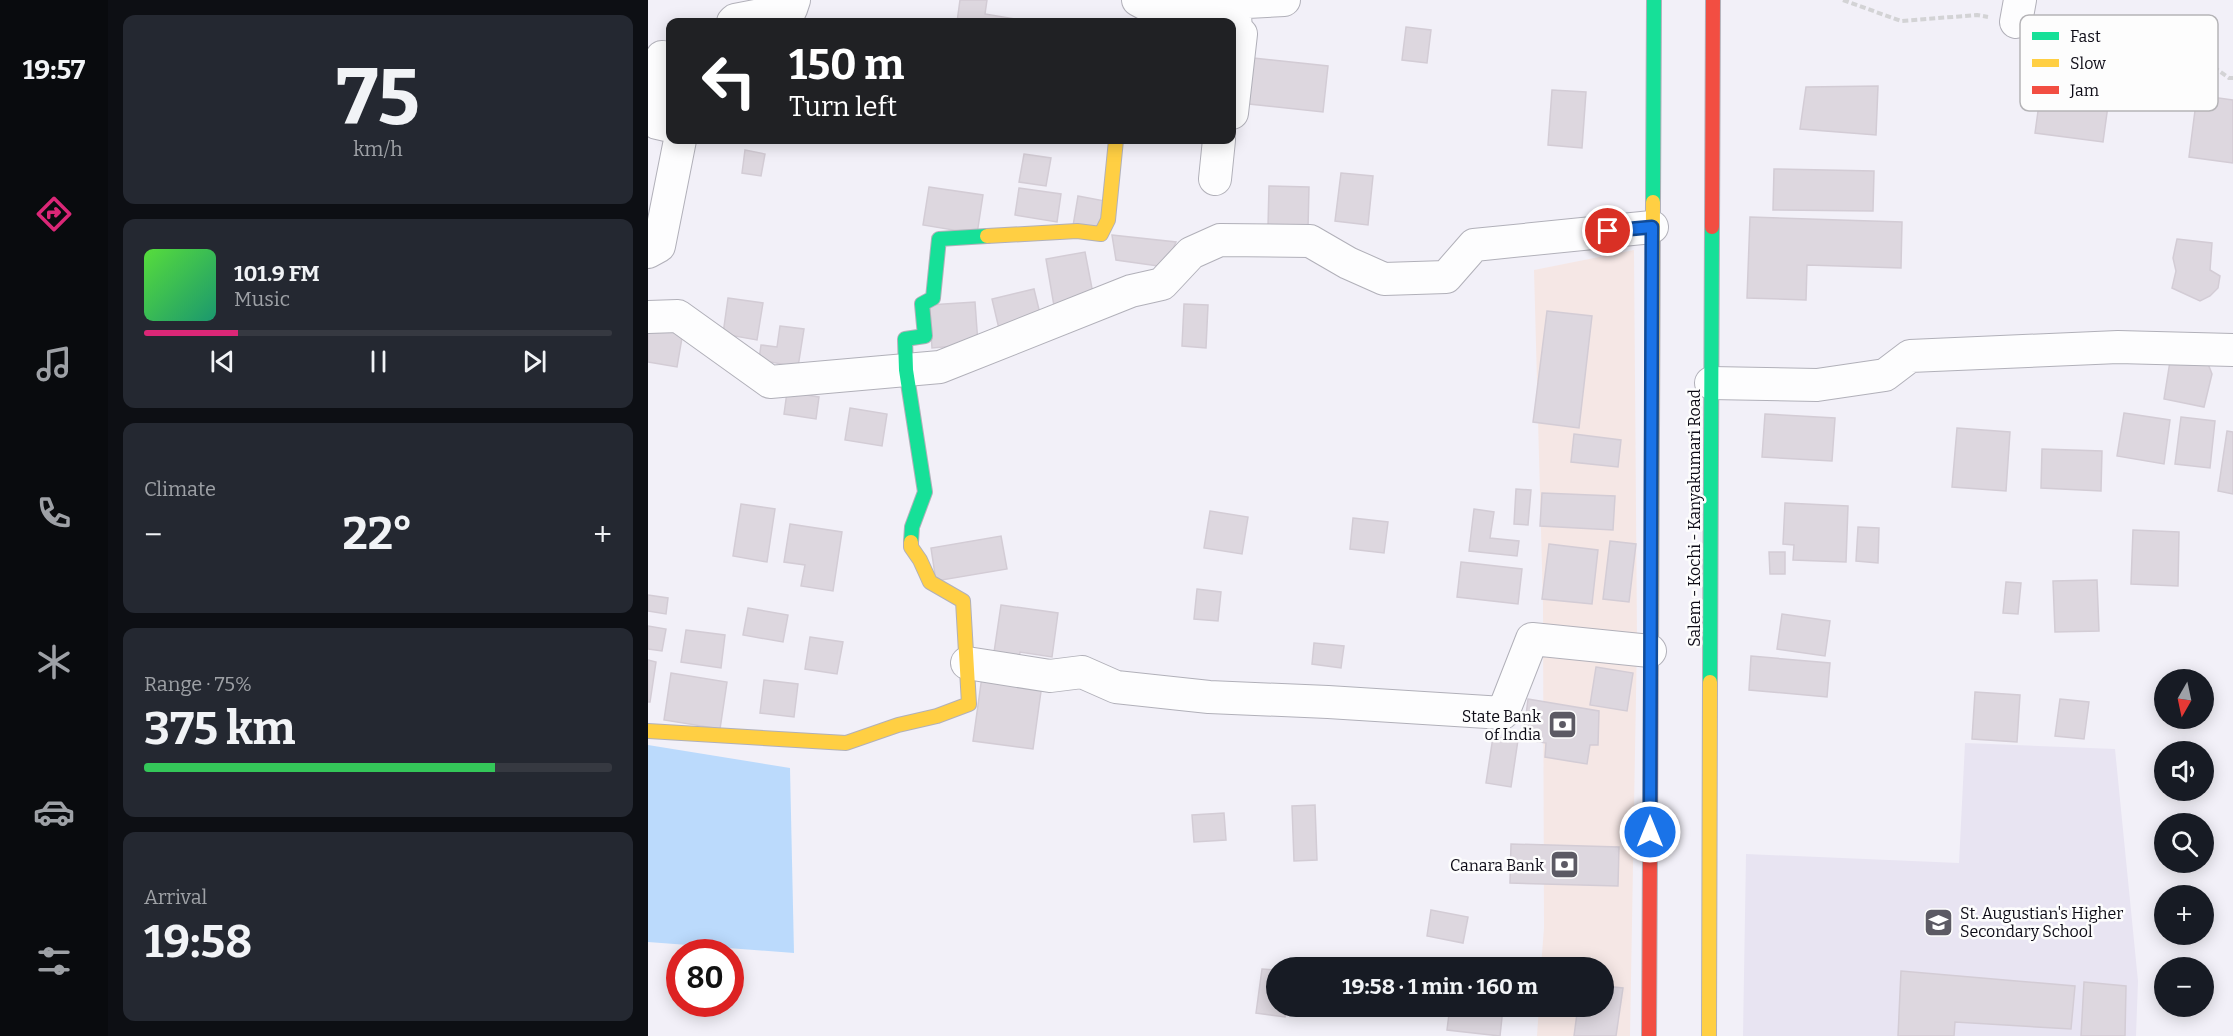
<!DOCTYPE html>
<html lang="en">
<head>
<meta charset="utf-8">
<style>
	:root { --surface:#171b24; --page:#242831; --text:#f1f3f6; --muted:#9ea1a6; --line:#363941; --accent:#db2777 }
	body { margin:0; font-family:Bitter,serif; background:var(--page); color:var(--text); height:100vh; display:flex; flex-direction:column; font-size:22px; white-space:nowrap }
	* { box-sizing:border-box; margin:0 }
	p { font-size:20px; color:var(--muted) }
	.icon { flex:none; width:33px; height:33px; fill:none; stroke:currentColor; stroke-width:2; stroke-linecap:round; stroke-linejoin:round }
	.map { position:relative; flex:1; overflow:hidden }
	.panel { display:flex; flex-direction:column; gap:15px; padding:15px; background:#0d0f14; width:540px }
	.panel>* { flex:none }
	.top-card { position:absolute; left:18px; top:18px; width:570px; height:126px; border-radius:12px; box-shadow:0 3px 15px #0003; background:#202124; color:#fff; overflow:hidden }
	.needle { width:39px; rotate:189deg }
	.controls { position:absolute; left:1506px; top:669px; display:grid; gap:12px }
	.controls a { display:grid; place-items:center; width:60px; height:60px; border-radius:50%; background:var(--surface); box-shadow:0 3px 15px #0003; font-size:30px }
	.speed { position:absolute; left:18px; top:939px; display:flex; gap:12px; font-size:30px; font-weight:700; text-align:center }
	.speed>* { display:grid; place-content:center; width:78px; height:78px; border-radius:50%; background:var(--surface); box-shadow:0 3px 15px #0003; line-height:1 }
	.speed .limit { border:9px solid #d22; background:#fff; color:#111 }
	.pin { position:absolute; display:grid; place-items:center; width:51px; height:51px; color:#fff; margin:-26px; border:3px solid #fff; border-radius:50%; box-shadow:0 2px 6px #0007 }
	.me { position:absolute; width:66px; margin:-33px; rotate:0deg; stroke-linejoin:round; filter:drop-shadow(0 0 4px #0008) }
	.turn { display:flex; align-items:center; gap:21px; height:126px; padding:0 24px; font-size:27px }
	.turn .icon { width:78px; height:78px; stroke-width:2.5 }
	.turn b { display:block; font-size:42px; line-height:51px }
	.big { font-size:45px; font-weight:700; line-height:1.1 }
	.panel .widget { flex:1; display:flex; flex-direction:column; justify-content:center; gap:9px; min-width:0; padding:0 21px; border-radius:12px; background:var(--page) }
	.panel .dial { align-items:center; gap:0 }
	.dial b { font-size:78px; line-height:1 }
	.song { display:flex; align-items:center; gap:18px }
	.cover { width:72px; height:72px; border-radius:9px; background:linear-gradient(135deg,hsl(110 70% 55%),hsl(160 70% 35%)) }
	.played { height:6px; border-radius:3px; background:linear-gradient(90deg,var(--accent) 20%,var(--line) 20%) }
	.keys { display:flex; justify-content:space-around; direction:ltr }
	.heat { display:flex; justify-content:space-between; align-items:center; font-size:33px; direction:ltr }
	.charge { height:9px; border-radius:4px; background:linear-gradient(90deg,#34c759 75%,var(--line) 0) }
	.trip { position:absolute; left:618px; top:957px; width:348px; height:60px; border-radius:30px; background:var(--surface); box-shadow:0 3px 15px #0003; font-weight:700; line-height:60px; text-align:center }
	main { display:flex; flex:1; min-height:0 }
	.tab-bar { display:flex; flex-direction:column; width:108px; justify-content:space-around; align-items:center; background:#090b0e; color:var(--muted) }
	.tab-bar .icon { width:42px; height:42px }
	.tab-bar .current { color:var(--accent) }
	.tab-bar b { font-size:27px; color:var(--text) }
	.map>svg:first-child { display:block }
	.commercial { fill:#f5e7e5 }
	.education { fill:#e8e4f2 }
	.water { fill:#bbdafc }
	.building { fill:#ddd7df; stroke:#d3ccd5; stroke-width:1.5 }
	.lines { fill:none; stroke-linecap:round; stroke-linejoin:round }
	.street-casing { stroke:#b1b0b9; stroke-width:34 }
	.fast-casing { stroke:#b1b0b9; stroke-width:16 }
	.slow-casing { stroke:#b1b0b9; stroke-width:16 }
	.jam-casing { stroke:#b1b0b9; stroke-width:16 }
	.path { stroke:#d3d3d5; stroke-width:4; stroke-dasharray:6 3; stroke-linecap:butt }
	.street { stroke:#fdfdfe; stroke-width:32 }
	.fast { stroke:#16e098; stroke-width:14 }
	.slow { stroke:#ffcf43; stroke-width:14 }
	.jam { stroke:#f24e42; stroke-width:14 }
	.route-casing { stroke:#114b97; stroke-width:15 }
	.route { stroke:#1a73e8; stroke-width:10 }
	.labels { text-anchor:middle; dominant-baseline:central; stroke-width:5; stroke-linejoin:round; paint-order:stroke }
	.street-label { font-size:16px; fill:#0c0a15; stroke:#fdfdfd }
	.poi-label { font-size:16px; fill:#0c0a15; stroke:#fdfdfd; text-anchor:end }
	.key { fill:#fdfdfd; stroke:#b5b4b7; stroke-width:1.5 }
	.key-label { font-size:16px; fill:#0c0a15 }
</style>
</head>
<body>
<main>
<nav class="tab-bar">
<b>19:57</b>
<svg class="icon current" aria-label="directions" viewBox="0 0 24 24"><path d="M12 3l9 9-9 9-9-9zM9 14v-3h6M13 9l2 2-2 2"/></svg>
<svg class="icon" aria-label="music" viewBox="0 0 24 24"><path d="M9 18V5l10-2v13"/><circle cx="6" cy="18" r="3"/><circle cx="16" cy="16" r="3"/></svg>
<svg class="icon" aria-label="phone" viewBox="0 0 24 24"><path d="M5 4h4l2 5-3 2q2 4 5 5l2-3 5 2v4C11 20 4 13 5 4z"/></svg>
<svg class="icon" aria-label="climate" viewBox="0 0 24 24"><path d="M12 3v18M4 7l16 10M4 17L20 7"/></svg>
<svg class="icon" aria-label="car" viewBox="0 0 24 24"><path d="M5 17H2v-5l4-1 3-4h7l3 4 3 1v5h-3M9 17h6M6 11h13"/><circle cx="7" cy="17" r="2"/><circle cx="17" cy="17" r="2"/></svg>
<svg class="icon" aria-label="filters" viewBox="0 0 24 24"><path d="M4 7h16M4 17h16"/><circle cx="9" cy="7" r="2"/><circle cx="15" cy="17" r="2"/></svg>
</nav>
<section class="panel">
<div class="widget dial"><b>75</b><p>km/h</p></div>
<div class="widget">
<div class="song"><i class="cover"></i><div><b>101.9 FM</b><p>Music</p></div></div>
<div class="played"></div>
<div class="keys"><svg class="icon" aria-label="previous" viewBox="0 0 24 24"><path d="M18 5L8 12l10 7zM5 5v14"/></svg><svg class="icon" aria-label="pause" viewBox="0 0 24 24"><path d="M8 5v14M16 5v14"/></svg><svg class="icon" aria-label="next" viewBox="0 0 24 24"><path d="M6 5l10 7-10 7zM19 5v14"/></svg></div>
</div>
<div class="widget"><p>Climate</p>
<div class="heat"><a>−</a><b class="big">22°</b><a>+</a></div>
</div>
<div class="widget"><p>Range · 75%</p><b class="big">375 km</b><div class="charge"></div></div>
<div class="widget"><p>Arrival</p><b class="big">19:58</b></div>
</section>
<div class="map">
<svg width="1585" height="1036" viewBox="0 0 1585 1036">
	<rect width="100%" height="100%" fill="#f2f0f8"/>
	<path class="commercial" d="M986 250 989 639 982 1036H889L891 1007 956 1006V968L893 967 896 928 895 605 886 270Z"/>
	<path class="education" d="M1317 743 1467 749 1490 981 1488 1036H1095L1098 854 1311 863Z"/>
	<path class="water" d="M0 745 142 768 146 953 0 942Z"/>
	<path class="building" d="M312 0H339L337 14 373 20V22H309Z
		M758 27 783 30 779 63 754 60Z
		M596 57 680 66 675 112 592 103Z
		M1394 82 1462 91 1455 142 1387 133Z
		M1230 86 1228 135 1152 129 1158 87Z
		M904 90 938 92 934 148 900 145Z
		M1549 95 1585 100V163L1541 157Z
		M97 150 117 154 113 176 94 173Z
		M376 154 403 158 398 186 371 182Z
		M1126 169 1226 171 1225 211 1125 210Z
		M693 173 725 176 720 225 687 221Z
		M621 186 661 187 660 228 620 227Z
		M281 187 335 195 329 234 275 225Z
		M371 188 413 194 409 222 367 215Z
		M430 196 457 201 452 230 425 226Z
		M1102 217 1254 222 1253 268 1159 265 1158 300 1099 298Z
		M464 235 528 242 517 267 468 260Z
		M1529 239 1564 243 1562 270 1572 276 1570 288 1562 296 1552 301 1524 288 1528 271 1525 258Z
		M437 252 446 299 406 306 398 259Z
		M386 289 394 322 352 333 344 299Z
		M80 298 115 303 109 340 75 334Z
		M327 302 330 344 284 348 281 305Z
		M536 304 560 305 558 348 534 346Z
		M899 311 944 316 931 428 885 422Z
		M0 326 35 332 29 367 0 362Z
		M132 326 156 329 150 367 111 360 113 345 129 347Z
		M1523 355 1557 356 1564 374 1556 407 1516 399Z
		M139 392 171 397 168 419 136 414Z
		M202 408 239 414 234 446 197 440Z
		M1476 413 1522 420 1516 464 1469 456Z
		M1117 414 1187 418 1184 461 1114 457Z
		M1533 417 1567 421 1562 468 1527 464Z
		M1309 428 1362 432 1358 491 1304 487Z
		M1579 431 1585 432V494L1570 491Z
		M926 434 973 440 970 467 923 462Z
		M1394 449 1454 451 1453 491 1393 488Z
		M868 489 883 490 880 525 866 524Z
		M894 493 967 496 965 530 892 526Z
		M1137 503 1200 506 1198 562 1145 560 1146 545 1135 544Z
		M93 504 127 509 119 562 85 556Z
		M826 509 846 512 842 538 871 541 869 556 821 551Z
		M562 511 600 517 594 554 556 548Z
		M705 518 740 522 736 553 702 549Z
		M142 524 194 532 185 591 153 586 157 565 136 562Z
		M1210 527 1231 528 1230 563 1208 561Z
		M1485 530 1531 532 1530 586 1483 584Z
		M353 536 359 569 288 581 283 548Z
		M962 541 988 544 981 602 955 599Z
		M901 544 950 550 944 604 894 599Z
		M1121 552H1137V574H1122Z
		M813 562 874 569 870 604 809 597Z
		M1449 580 1451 631 1407 632 1405 581Z
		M1358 582 1373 583 1370 614 1355 613Z
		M549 589 573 592 570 621 546 619Z
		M0 595 20 598 18 614 0 611Z
		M353 605 410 613 404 657 372 652 369 670 344 666Z
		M100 608 140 615 135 642 95 635Z
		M1134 614 1182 621 1177 656 1129 649Z
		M0 626 18 629 14 651 0 649Z
		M38 630 77 635 73 668 33 662Z
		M162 637 195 642 189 674 157 669Z
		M666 643 696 646 693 668 664 664Z
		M1103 656 1182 663 1179 697 1101 690Z
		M0 660 8 662 2 702H0Z
		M948 667 985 673 979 711 942 705Z
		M335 669 395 677 385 749 325 741Z
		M23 673 79 682 72 729 16 720Z
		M116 680 150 684 146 717 112 713Z
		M1327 692 1372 695 1369 742 1324 739Z
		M880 699 951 711 950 745H942L939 764 897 757 898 743 875 739Z
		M1412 699 1441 702 1436 739 1407 736Z
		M845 737 870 740 863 787 838 783Z
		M667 805 669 860 646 861 644 806Z
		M576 813 578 840 546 842 544 815Z
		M863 844 971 847 970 886 862 883Z
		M783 910 820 917 815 943 779 936Z
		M614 969 628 970V1006H639L637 1017 608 1013Z
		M1253 971 1427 986 1423 1029 1307 1022 1306 1036H1250Z
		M1436 982 1478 986 1477 1036H1433Z
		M956 986 975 988 968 1036H926L930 1006H956Z
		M802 1006 855 1008 852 1036 799 1030Z"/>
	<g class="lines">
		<defs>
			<path id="street" d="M490 0 503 7 636 0
				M85 22 87 20 143 9 146 0
				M1368 22 1372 0
				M22 58 14 57 7 111 9 123 22 126
				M584 113 593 34 588 29 586 3
				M567 179 571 140
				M0 252 11 246 32 140
				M0 317 30 316 122 382 292 367 483 291 514 284 543 253 572 240 662 241 700 263 736 279 798 277 826 245 1004 227
				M1063 383 1169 385 1237 375 1262 356 1470 347 1585 350
				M319 663 402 676 434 672 468 687 561 697 680 702 855 713 884 639 1002 651"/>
			<path id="fast" d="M1005 202 1006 0
				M263 542 264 527 277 492 258 370 257 339 277 336 274 304 285 298 291 239 339 236
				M1062 682 1064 227"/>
			<path id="slow" d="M339 236 429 231 453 234 460 220 468 140
				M1003 662 1005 202
				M0 731 198 743 250 725 289 716 321 704 315 601 282 582 272 560 263 547V542
				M1061 1036 1062 682"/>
			<path id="jam" d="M1064 227 1065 0
				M1001 1036 1003 662"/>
		</defs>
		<use href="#street" class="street-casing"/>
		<use href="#fast" class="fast-casing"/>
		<use href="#slow" class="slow-casing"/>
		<use href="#jam" class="jam-casing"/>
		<path class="path" d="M1195 0 1253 21 1329 15 1340 17
			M1395 27 1463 25 1537 47 1581 78H1585"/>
		<use href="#street" class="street"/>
		<use href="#fast" class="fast"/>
		<use href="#slow" class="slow"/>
		<use href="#jam" class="jam"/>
	</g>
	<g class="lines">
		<defs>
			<path id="route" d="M960 231 1004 227 1002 832"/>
		</defs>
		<use href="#route" class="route-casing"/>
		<use href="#route" class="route"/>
	</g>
	<defs>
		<symbol id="bank-square" viewBox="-11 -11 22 22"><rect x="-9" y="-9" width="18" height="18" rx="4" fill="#5c5a64" stroke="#fdfdfd"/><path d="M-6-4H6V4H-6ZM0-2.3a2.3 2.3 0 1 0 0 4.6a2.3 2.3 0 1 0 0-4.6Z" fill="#fff"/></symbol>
		<symbol id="school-square" viewBox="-11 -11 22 22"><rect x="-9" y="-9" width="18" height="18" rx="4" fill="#5c5a64" stroke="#fdfdfd"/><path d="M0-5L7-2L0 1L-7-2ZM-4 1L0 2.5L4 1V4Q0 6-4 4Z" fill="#fff"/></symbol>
	</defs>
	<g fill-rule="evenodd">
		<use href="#bank-square" x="898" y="708" width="33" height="33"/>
		<use href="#bank-square" x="900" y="848" width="33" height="33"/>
		<use href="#school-square" x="1274" y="906" width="33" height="33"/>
	</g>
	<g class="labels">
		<g class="street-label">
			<text transform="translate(1046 518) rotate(-90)">Salem - Kochi - Kanyakumari Road</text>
		</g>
		<g class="poi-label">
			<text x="893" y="716">State Bank<tspan x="893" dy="18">of India</tspan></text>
			<text x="896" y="865">Canara Bank</text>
			<text x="1312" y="913" text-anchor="start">St. Augustian's Higher<tspan x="1312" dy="18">Secondary School</tspan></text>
		</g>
	</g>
	<rect x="1372" y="15" width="198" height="96" rx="9" class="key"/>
	<rect x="1384" y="32" width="27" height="8" fill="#16e098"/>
	<rect x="1384" y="59" width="27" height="8" fill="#ffcf43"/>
	<rect x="1384" y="86" width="27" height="8" fill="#f24e42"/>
	<g class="key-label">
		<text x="1422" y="42">Fast</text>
		<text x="1422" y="69">Slow</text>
		<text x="1422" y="96">Jam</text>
	</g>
</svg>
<div class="controls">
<a><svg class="needle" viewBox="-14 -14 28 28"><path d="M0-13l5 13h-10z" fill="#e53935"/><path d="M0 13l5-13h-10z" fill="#9ea1a6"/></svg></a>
<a><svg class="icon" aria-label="sound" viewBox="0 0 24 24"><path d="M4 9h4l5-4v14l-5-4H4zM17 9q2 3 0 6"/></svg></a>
<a><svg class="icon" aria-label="search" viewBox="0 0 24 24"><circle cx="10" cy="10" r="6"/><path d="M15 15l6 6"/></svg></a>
<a>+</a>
<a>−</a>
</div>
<div class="speed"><div class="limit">80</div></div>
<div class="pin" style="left:960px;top:231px;background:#d93025"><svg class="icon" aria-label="arrive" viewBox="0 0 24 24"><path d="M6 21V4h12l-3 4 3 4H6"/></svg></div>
<svg class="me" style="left:1002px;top:832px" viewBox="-20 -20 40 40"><circle r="17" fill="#1a73e8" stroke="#fff" stroke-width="3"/><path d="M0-11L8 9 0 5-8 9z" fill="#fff"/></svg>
<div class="trip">19:58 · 1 min · 160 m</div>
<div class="top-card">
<div class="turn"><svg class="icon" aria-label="left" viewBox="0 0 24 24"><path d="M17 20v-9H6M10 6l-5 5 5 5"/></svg><div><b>150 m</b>Turn left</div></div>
</div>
</div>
</main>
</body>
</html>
